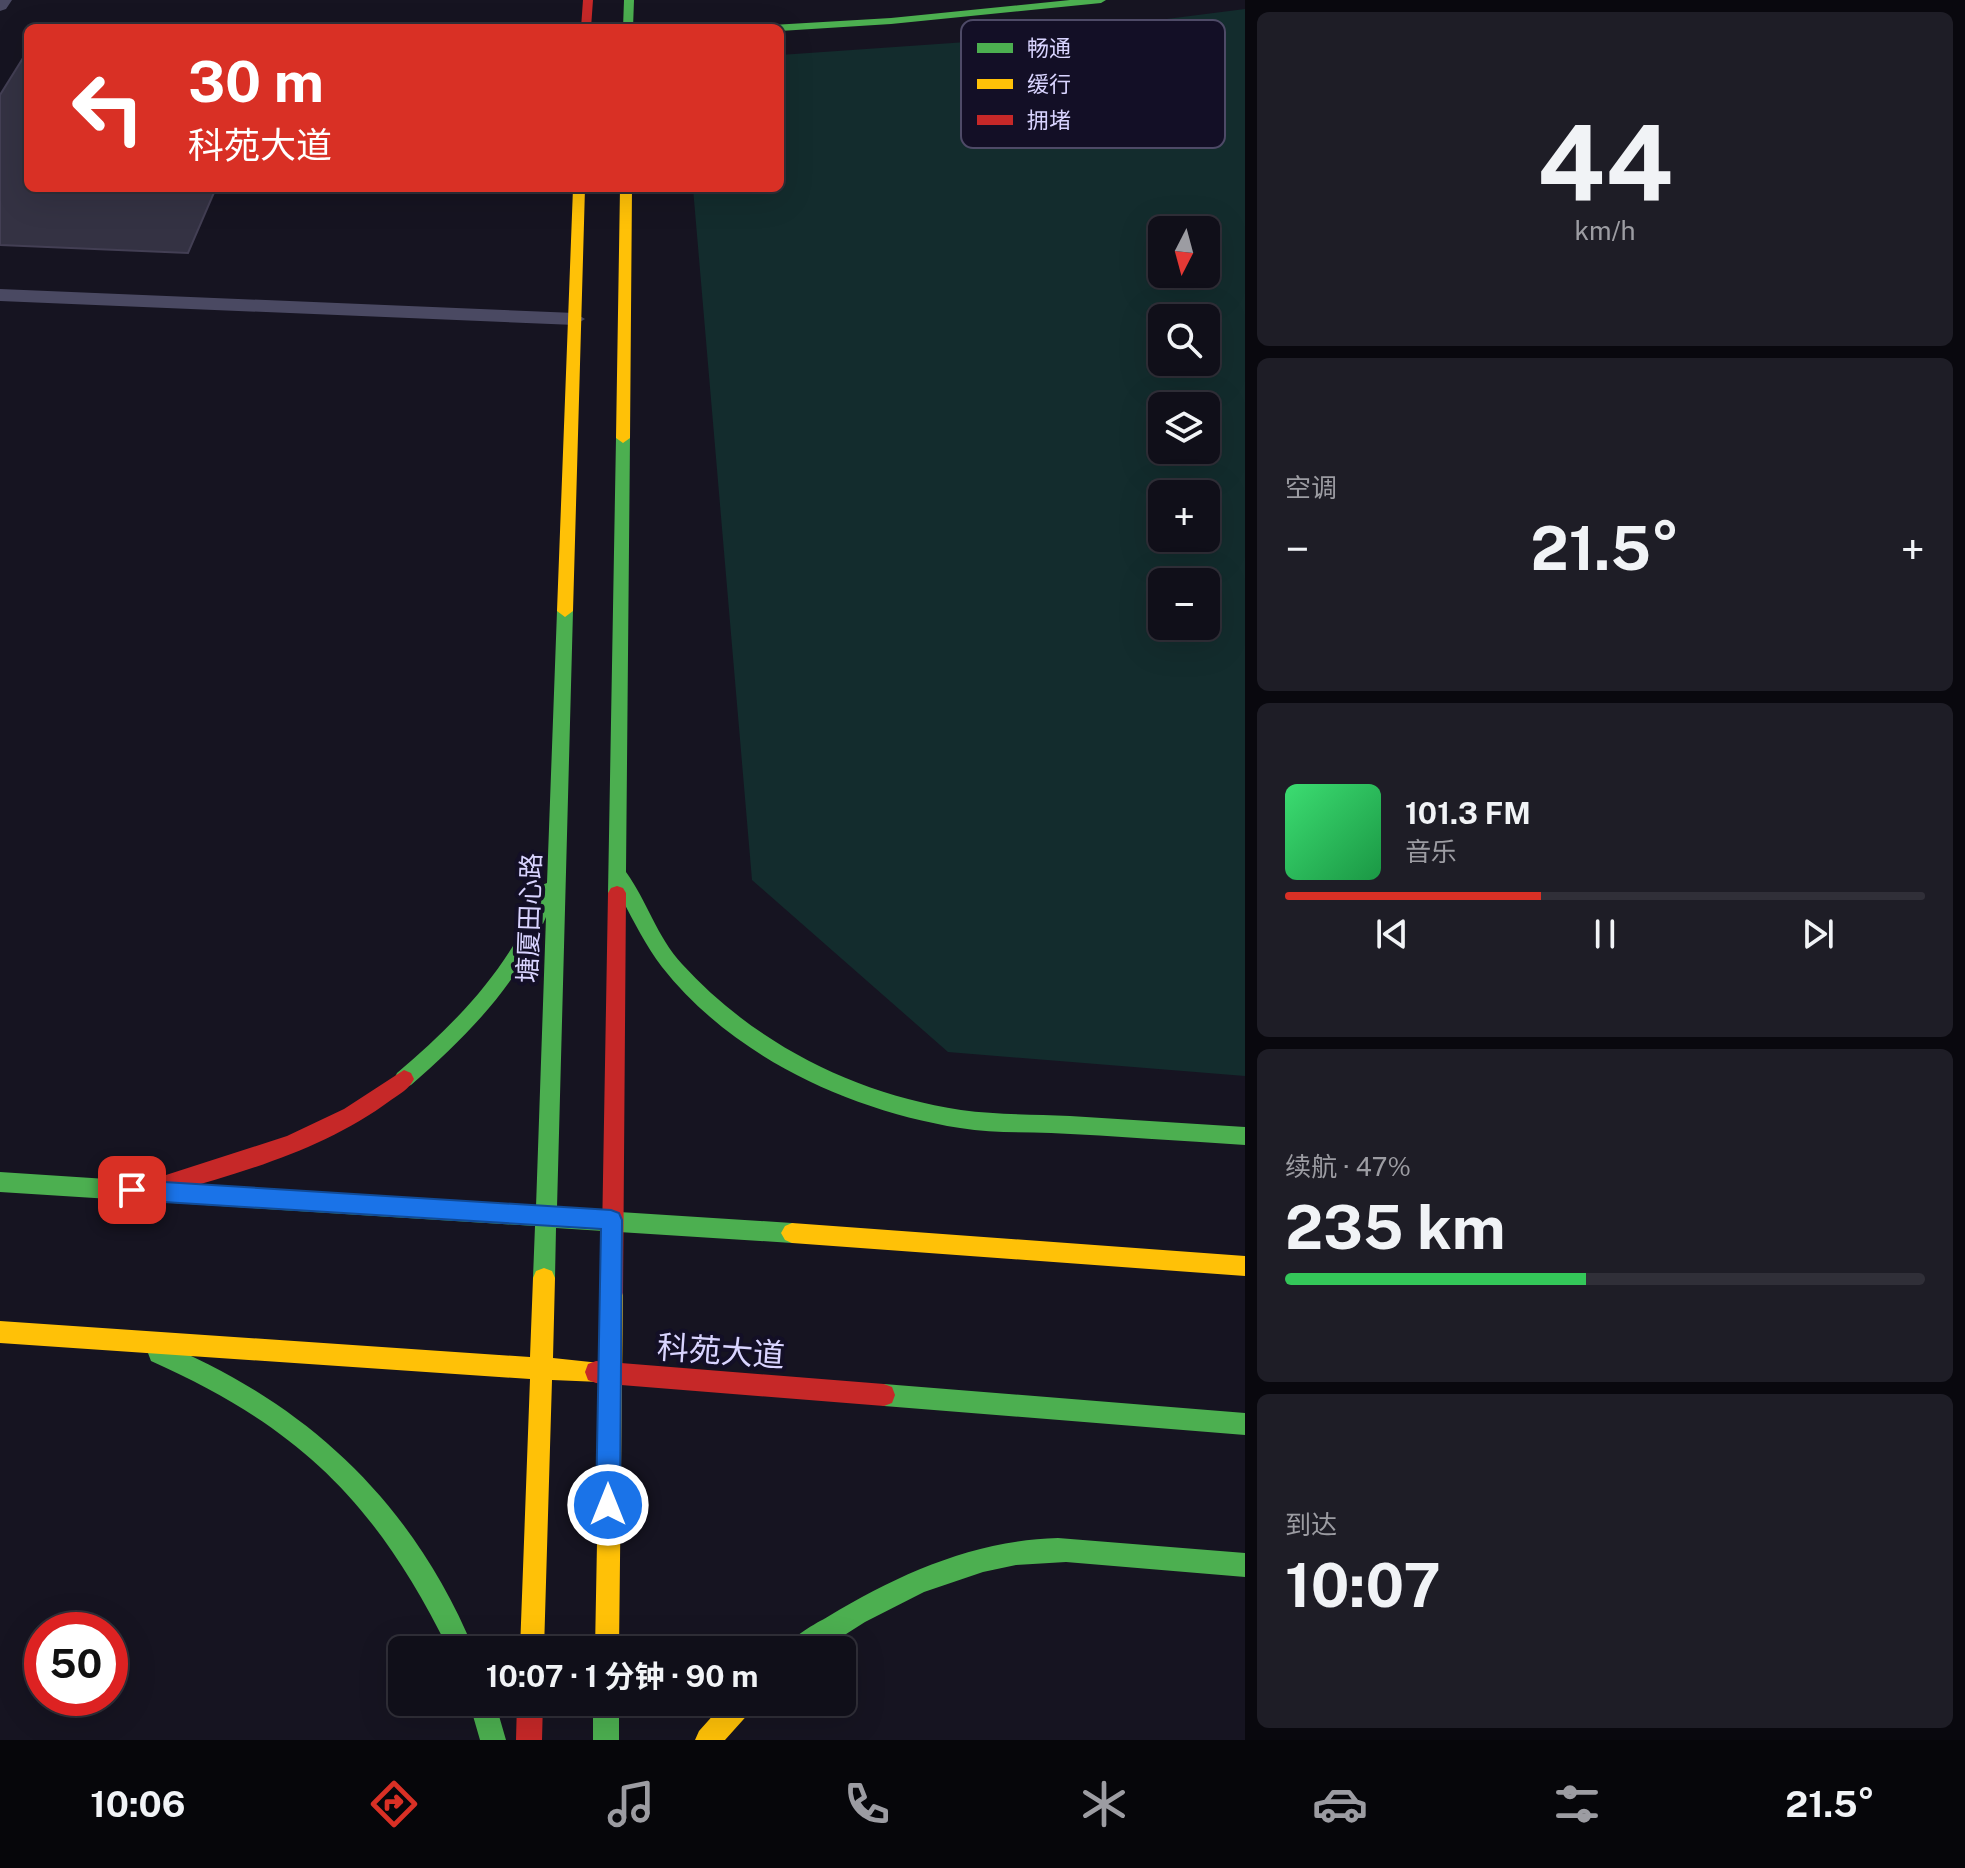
<!DOCTYPE html>
<html lang="zh">
<head>
<meta charset="utf-8">
<style>
	:root { --surface:#100f19; --page:#1e1d26; --text:#f1f3f6; --muted:#9c9ca2; --line:#302f38; --accent:#d93025 }
	body { margin:0; font-family:"Public Sans","Noto Sans SC",sans-serif; background:var(--page); color:var(--text); height:100vh; display:flex; flex-direction:column; font-size:30px; white-space:nowrap }
	* { box-sizing:border-box; margin:0 }
	p { font-size:26px; color:var(--muted) }
	.icon { flex:none; width:44px; height:44px; fill:none; stroke:currentColor; stroke-width:2; stroke-linecap:round; stroke-linejoin:round }
	.map { position:relative; flex:1; overflow:hidden }
	.panel { display:flex; flex-direction:column; gap:12px; padding:12px; background:#09080e; width:720px }
	.panel>* { flex:none }
	.hud { position:absolute; left:24px; top:24px; width:760px; height:168px; border-radius:12px; box-shadow:0 8px 32px #0002,0 0 0 2px var(--line); background:#d93025; color:#fff; overflow:hidden }
	.needle { width:52px; rotate:186deg }
	.fabs { position:absolute; left:1148px; top:216px; display:grid; gap:16px }
	.fabs a { display:grid; place-items:center; width:72px; height:72px; border-radius:12px; background:var(--surface); box-shadow:0 8px 32px #0002,0 0 0 2px var(--line); font-size:40px }
	.speed { position:absolute; left:24px; top:1612px; display:flex; gap:16px; font-size:40px; font-weight:700; text-align:center }
	.speed>* { display:grid; place-content:center; width:104px; height:104px; border-radius:50%; background:var(--surface); box-shadow:0 8px 32px #0002,0 0 0 2px var(--line); line-height:1 }
	.speed .limit { border:12px solid #d22; background:#fff; color:#111 }
	.pin { position:absolute; display:grid; place-items:center; width:68px; height:68px; color:#fff; margin:-34px; border-radius:16px; box-shadow:0 4px 12px #0006 }
	.me { position:absolute; width:88px; margin:-44px; rotate:0deg; stroke-linejoin:round; filter:drop-shadow(0 0 6px #0008) }
	.turn { display:flex; align-items:center; gap:28px; height:168px; padding:0 32px; font-size:36px }
	.turn .icon { width:104px; height:104px; stroke-width:2.5 }
	.turn b { display:block; font-size:56px; line-height:68px }
	.big { font-size:60px; font-weight:700; line-height:1.1 }
	.panel .tile { flex:1; display:flex; flex-direction:column; justify-content:center; gap:12px; min-width:0; padding:0 28px; border-radius:12px; background:var(--page) }
	.panel .dial { align-items:center; gap:0 }
	.dial b { font-size:104px; line-height:1 }
	.song { display:flex; align-items:center; gap:24px }
	.cover { width:96px; height:96px; border-radius:12px; background:linear-gradient(135deg,hsl(140 70% 55%),hsl(140 70% 35%)) }
	.played { height:8px; border-radius:4px; background:linear-gradient(90deg,var(--accent) 40%,var(--line) 40%) }
	.keys { display:flex; justify-content:space-around; direction:ltr }
	.heat { display:flex; justify-content:space-between; align-items:center; font-size:44px; direction:ltr }
	.charge { height:12px; border-radius:6px; background:linear-gradient(90deg,#34c759 47%,var(--line) 0) }
	.trip { position:absolute; left:388px; top:1636px; width:468px; height:80px; border-radius:12px; background:var(--surface); box-shadow:0 8px 32px #0002,0 0 0 2px var(--line); font-weight:700; line-height:80px; text-align:center }
	.tab-bar { display:flex; height:128px; justify-content:space-around; align-items:center; background:#06060a; color:var(--muted) }
	.tab-bar .icon { width:56px; height:56px }
	.tab-bar .selected { color:var(--accent) }
	.tab-bar b { font-size:36px; color:var(--text) }
	main { display:flex; flex:1; min-height:0 }
	.map>svg:first-child { display:block }
	.green { fill:#132c2d; fill-rule:evenodd }
	.building { fill:#343243; stroke:#433f54; stroke-width:2 }
	.lines { fill:none; stroke-linecap:round; stroke-linejoin:round }
	.lane { fill:#4a4962; fill-rule:evenodd }
	.fast { fill:#4caf50; fill-rule:evenodd }
	.slow { fill:#ffc107; fill-rule:evenodd }
	.jam { fill:#c62828; fill-rule:evenodd }
	.route { fill:#1a73e8; stroke:#114b97; stroke-width:2 }
	.labels { text-anchor:middle; dominant-baseline:central; stroke-width:8; stroke-linejoin:round; paint-order:stroke }
	.street-label { font-size:26px; fill:#d9d4ff; stroke:#130f26 }
	.near-street-label { font-size:32px; fill:#d9d4ff; stroke:#130f26 }
	.key { fill:#130f26; stroke:#4e4a67; stroke-width:2 }
	.key-label { font-size:22px; fill:#d9d4ff }
</style>
</head>
<body>
<main>
<div class="map">
<svg width="1245" height="1740" viewBox="0 0 1245 1740">
	<rect width="100%" height="100%" fill="#161421"/>
	<path class="green" d="M1245 9V1076L948 1052 752 880 693 188H780V55L1010 39ZM1162 230H1206V274H1162ZM1162 318H1206V362H1162ZM1162 406H1206V450H1162ZM1162 494H1206V538H1162ZM1162 582H1206V626H1162Z"/>
	<path class="building" d="M28 50V188H216L188 253 0 245V95Z"/>
	<g class="lines">
		<path class="lane" d="M0 0H12L6 9 0 11Z
			M0 289 575 313 585 319 575 325 0 301Z"/>
		<path class="fast" d="M624 0H634L633 28H623Z
			M1070 0H1106L1101 3 891 24 780 31V28H767L772 25 891 18Z
			M623 433 630 438 626 872C647 901 657 937 682 964 755 1044 855 1094 961 1110 997 1115 1034 1114 1070 1116 1128 1120 1187 1123 1245 1127V1145C1180 1141 1116 1136 1051 1133 1021 1132 990 1133 960 1128 849 1110 733 1057 662 967 646 946 634 922 622 899L611 898 608 893 616 438Z
			M565 605 573 611 557 1208 792 1223 799 1226 803 1233 799 1240 792 1243 556 1228 555 1278 552 1285 544 1288 536 1285 533 1278 535 1226 0 1192V1172L536 1207 546 917C517 986 466 1037 411 1085L404 1088 397 1085 394 1079 397 1073C443 1034 485 993 516 941 527 923 532 903 542 885L547 883 557 611Z
			M159 1342C306 1402 413 1502 474 1650H449C376 1503 301 1428 151 1361L148 1353 151 1345Z
			M884 1384 1245 1413V1435L884 1406 876 1403 873 1395 876 1387Z
			M1058 1538 1245 1553V1577L1066 1562 1016 1565 983 1572 924 1592 865 1622 821 1650H787C793 1634 814 1625 829 1616 898 1574 975 1540 1058 1538Z
			M469 1702H495L506 1740H480Z
			M593 1702H619V1740H593Z"/>
		<path class="slow" d="M573 188H585L573 611 565 617 557 611Z
			M620 188H632L630 438 623 443 616 438Z
			M792 1223 1245 1256V1276L792 1243 785 1240 781 1233 785 1226Z
			M544 1268 552 1271 555 1278 553 1358 600 1363 601 1293 604 1286 612 1283 620 1286 623 1293 619 1650H595L600 1382 552 1380 544 1650H520L530 1379 0 1343V1321L530 1357 533 1278 536 1271Z
			M725 1702H755L751 1711 725 1740H695L699 1731Z"/>
		<path class="jam" d="M583 0H593L591 28H581Z
			M617 886 623 888 626 893 623 1293 620 1300 612 1303 604 1300 601 1293 608 893 611 888Z
			M404 1070 411 1073 414 1079C409 1089 400 1094 391 1100 328 1147 248 1171 173 1192L166 1189 163 1182 166 1175 287 1136 344 1109Z
			M596 1361 884 1384 892 1387 895 1395 892 1403 884 1406 596 1383 588 1380 585 1372 588 1364Z
			M517 1702H543L542 1740H516Z"/>
	</g>
	<path class="route" d="M132 1180 611 1210 619 1213 622 1220 620 1505 617 1513 608 1517 600 1513 596 1505 601 1229 132 1200 124 1197 121 1190 124 1183Z"/>
	<g class="labels">
		<g class="street-label">
			<text transform="translate(529 918) rotate(-88)">塘厦田心路</text>
		</g>
		<g class="near-street-label">
			<text transform="translate(721 1351) rotate(4)">科苑大道</text>
		</g>
	</g>
	<rect x="961" y="20" width="264" height="128" rx="12" class="key"/>
	<rect x="977" y="43" width="36" height="10" fill="#4caf50"/>
	<rect x="977" y="79" width="36" height="10" fill="#ffc107"/>
	<rect x="977" y="115" width="36" height="10" fill="#c62828"/>
	<g class="key-label">
		<text x="1027" y="56">畅通</text>
		<text x="1027" y="92">缓行</text>
		<text x="1027" y="128">拥堵</text>
	</g>
</svg>
<div class="fabs">
<a><svg class="needle" viewBox="-14 -14 28 28"><path d="M0-13l5 13h-10z" fill="#e53935"/><path d="M0 13l5-13h-10z" fill="#9c9ca2"/></svg></a>
<a><svg class="icon" aria-label="search" viewBox="0 0 24 24"><circle cx="10" cy="10" r="6"/><path d="M15 15l6 6"/></svg></a>
<a><svg class="icon" aria-label="layers" viewBox="0 0 24 24"><path d="M12 4l9 5-9 5-9-5zM3 14l9 5 9-5"/></svg></a>
<a>+</a>
<a>−</a>
</div>
<div class="speed"><div class="limit">50</div></div>
<div class="pin" style="left:132px;top:1190px;background:#d93025"><svg class="icon" aria-label="arrive" viewBox="0 0 24 24"><path d="M6 21V4h12l-3 4 3 4H6"/></svg></div>
<svg class="me" style="left:608px;top:1505px" viewBox="-20 -20 40 40"><circle r="17" fill="#1a73e8" stroke="#fff" stroke-width="3"/><path d="M0-11L8 9 0 5-8 9z" fill="#fff"/></svg>
<div class="trip">10:07 · 1 分钟 · 90 m</div>
<div class="hud">
<div class="turn"><svg class="icon" aria-label="left" viewBox="0 0 24 24"><path d="M17 20v-9H6M10 6l-5 5 5 5"/></svg><div><b>30 m</b>科苑大道</div></div>
</div>
</div>
<section class="panel">
<div class="tile dial"><b>44</b><p>km/h</p></div>
<div class="tile"><p>空调</p>
<div class="heat"><a>−</a><b class="big">21.5°</b><a>+</a></div>
</div>
<div class="tile">
<div class="song"><i class="cover"></i><div><b>101.3 FM</b><p>音乐</p></div></div>
<div class="played"></div>
<div class="keys"><svg class="icon" aria-label="previous" viewBox="0 0 24 24"><path d="M18 5L8 12l10 7zM5 5v14"/></svg><svg class="icon" aria-label="pause" viewBox="0 0 24 24"><path d="M8 5v14M16 5v14"/></svg><svg class="icon" aria-label="next" viewBox="0 0 24 24"><path d="M6 5l10 7-10 7zM19 5v14"/></svg></div>
</div>
<div class="tile"><p>续航 · 47%</p><b class="big">235 km</b><div class="charge"></div></div>
<div class="tile"><p>到达</p><b class="big">10:07</b></div>
</section>
</main>
<nav class="tab-bar">
<b>10:06</b>
<svg class="icon selected" aria-label="directions" viewBox="0 0 24 24"><path d="M12 3l9 9-9 9-9-9zM9 14v-3h6M13 9l2 2-2 2"/></svg>
<svg class="icon" aria-label="music" viewBox="0 0 24 24"><path d="M9 18V5l10-2v13"/><circle cx="6" cy="18" r="3"/><circle cx="16" cy="16" r="3"/></svg>
<svg class="icon" aria-label="phone" viewBox="0 0 24 24"><path d="M5 4h4l2 5-3 2q2 4 5 5l2-3 5 2v4C11 20 4 13 5 4z"/></svg>
<svg class="icon" aria-label="climate" viewBox="0 0 24 24"><path d="M12 3v18M4 7l16 10M4 17L20 7"/></svg>
<svg class="icon" aria-label="car" viewBox="0 0 24 24"><path d="M5 17H2v-5l4-1 3-4h7l3 4 3 1v5h-3M9 17h6M6 11h13"/><circle cx="7" cy="17" r="2"/><circle cx="17" cy="17" r="2"/></svg>
<svg class="icon" aria-label="filters" viewBox="0 0 24 24"><path d="M4 7h16M4 17h16"/><circle cx="9" cy="7" r="2"/><circle cx="15" cy="17" r="2"/></svg>
<b>21.5°</b>
</nav>
</body>
</html>
